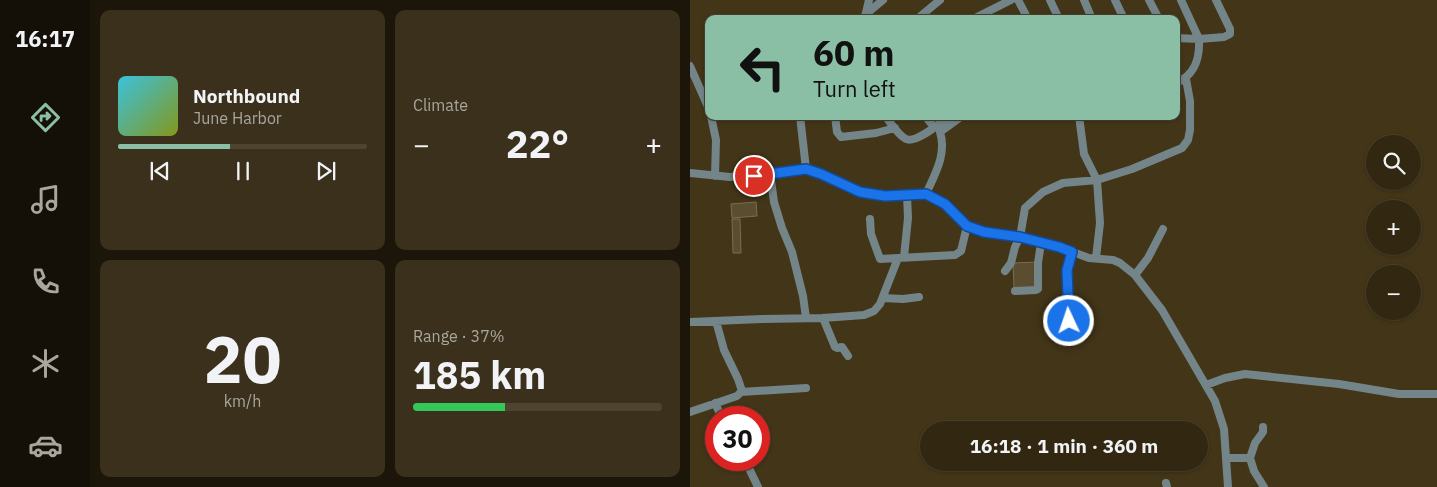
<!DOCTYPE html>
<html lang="en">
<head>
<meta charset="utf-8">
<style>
	:root { --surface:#322812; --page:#3a301b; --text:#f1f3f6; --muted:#a8a69f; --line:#4d4432; --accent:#8abfa5 }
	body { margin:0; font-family:"IBM Plex Sans",sans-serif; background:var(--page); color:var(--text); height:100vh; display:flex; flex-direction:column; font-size:19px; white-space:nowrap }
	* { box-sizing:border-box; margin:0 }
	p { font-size:16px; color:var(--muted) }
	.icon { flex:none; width:28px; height:28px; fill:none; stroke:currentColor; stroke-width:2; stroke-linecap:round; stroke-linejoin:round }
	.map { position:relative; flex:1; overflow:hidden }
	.sheet { display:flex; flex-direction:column; gap:10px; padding:10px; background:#1c160a; width:600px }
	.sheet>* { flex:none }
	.guide { position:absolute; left:15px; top:15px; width:475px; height:105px; border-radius:10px; box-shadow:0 1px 4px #0004,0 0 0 1px var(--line); background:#8abfa5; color:#111; overflow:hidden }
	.buttons { position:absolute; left:676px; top:135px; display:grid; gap:10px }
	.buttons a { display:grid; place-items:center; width:55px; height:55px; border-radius:50%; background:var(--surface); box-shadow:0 1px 4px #0004,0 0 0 1px var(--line); font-size:25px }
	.speed { position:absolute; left:15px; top:406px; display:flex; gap:10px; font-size:25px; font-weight:700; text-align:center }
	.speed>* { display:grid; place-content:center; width:65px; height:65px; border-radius:50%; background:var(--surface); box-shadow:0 1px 4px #0004,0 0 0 1px var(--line); line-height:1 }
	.speed .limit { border:8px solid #d22; background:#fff; color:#111 }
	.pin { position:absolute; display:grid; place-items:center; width:42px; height:42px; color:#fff; margin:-21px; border:2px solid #fff; border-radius:50%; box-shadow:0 1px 5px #0007 }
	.me { position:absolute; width:55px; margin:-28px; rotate:357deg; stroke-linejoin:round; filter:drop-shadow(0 0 4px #0008) }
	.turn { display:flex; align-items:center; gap:18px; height:105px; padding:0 25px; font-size:22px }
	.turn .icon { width:65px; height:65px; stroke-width:2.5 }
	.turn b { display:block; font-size:35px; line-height:42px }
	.big { font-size:38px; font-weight:700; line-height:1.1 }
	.sheet .card { flex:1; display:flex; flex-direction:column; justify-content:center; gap:8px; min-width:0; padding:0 18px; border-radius:10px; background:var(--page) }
	.sheet .dial { align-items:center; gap:0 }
	.dial b { font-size:65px; line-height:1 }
	.song { display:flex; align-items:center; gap:15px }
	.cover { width:60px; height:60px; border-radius:8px; background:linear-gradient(135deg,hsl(190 70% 55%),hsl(70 70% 35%)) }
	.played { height:5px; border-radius:2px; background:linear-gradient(90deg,var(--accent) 45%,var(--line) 45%) }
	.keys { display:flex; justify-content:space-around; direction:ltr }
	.heat { display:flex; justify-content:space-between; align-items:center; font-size:28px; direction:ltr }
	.charge { height:8px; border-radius:4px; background:linear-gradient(90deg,#34c759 37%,var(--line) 0) }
	.sheet .tiles { flex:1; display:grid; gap:10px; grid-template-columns:repeat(2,1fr) }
	.trip { position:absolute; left:230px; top:421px; width:288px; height:50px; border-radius:25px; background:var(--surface); box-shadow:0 1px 4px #0004,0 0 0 1px var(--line); font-weight:700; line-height:50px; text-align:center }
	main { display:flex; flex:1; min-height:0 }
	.menu { display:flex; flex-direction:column; width:90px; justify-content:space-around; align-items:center; background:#141007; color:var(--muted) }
	.menu .icon { width:35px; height:35px }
	.menu .current { color:var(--accent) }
	.menu b { font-size:22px; color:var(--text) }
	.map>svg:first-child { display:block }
	.building { fill:#5b4d30; stroke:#7c6d4f }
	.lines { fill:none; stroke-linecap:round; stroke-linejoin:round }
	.minor { stroke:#738589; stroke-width:8 }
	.route-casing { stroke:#114b97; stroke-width:12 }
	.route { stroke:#1a73e8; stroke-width:9 }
</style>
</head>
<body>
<main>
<nav class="menu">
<b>16:17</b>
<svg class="icon current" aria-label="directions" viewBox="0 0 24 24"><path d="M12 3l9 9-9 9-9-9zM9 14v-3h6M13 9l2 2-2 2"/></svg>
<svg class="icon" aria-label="music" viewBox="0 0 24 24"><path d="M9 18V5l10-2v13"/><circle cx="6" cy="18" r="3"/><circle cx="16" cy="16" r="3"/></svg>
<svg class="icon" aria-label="phone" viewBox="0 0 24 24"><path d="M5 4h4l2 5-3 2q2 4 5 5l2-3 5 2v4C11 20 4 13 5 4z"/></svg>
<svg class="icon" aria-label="climate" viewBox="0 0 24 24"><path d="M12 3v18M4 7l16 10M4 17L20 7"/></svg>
<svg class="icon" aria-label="car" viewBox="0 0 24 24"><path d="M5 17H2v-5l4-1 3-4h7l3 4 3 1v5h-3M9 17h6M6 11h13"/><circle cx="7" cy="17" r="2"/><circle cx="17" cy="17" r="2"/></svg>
</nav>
<section class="sheet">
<div class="tiles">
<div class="card">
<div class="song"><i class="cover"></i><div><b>Northbound</b><p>June Harbor</p></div></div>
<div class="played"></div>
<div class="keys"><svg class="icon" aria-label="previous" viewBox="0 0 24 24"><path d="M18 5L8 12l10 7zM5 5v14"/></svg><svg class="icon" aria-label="pause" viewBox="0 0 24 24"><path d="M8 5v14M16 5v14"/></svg><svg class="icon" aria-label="next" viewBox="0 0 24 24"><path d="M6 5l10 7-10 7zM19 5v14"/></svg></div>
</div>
<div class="card"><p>Climate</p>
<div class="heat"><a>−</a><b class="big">22°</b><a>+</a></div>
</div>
<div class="card dial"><b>20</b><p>km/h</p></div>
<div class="card"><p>Range · 37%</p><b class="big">185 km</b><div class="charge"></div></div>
</div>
</section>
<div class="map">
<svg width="747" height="487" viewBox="0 0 747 487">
	<rect width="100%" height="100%" fill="#423518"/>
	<path class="building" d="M66 202 67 216 42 218 41 204Z
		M42 219H50L51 253H43Z
		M347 262 348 288H324L323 263Z"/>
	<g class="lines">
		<path class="minor" d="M328 0 337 17
			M360 0 369 19
			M394 0 402 19
			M425 0 434 19
			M459 0 469 19
			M175 15 193 0
			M175 17 179 0
			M227 19 250 0
			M283 19 321 0
			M486 38 509 39 491 0
			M0 66 19 109
			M486 83C505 75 510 59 509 39L534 37 540 34V29L526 0
			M21 116 26 140 25 176
			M110 116 116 169
			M145 116 147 132 151 137 186 133 205 128
			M195 116C201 123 208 135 216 139 226 144 251 122 260 116
			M235 116 244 127
			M389 116 394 154 407 180 410 223 406 258
			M0 173 40 177 116 169 131 174 170 192 195 195 236 194 255 204 277 226 294 232 330 237 369 247 399 258 423 260 430 263 445 275 472 310 525 401 534 429 538 487
			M80 173 84 202 92 228 102 252 113 296 116 318
			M236 194C245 174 257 154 250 132L272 116
			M180 219 181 234 190 259 208 258
			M214 257 218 218 217 195
			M315 271 321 263 325 247 330 237 335 208 353 192 373 183 407 180 442 169 492 148 498 140 500 130V101L496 79
			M445 275 458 258 473 229
			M325 291 346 290 348 289V263L351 243
			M193 298 213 299 229 297
			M133 318 145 347 147 348 152 347 158 356
			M379 321 377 270 382 252
			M0 322 72 319 133 318 174 315 184 311 190 304 208 258 265 255 271 251 277 226
			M516 385 535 378 555 374 649 384 709 394H747
			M51 392 116 388
			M25 403 32 418
			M0 412 47 396 52 391 48 379 34 350 26 321
			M537 458H560L565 443 573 432V427
			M560 458 564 471 574 487
			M55 460 68 487
			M476 483 477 487"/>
	</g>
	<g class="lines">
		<defs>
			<path id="route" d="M64 176 116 169 131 174 170 192 195 196 236 194 255 204 277 226 294 232 330 237 369 247 382 252 377 270 379 321"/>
		</defs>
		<use href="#route" class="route-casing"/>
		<use href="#route" class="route"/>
	</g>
</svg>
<div class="buttons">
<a><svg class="icon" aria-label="search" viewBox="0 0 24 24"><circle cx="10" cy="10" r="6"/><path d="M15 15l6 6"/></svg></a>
<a>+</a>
<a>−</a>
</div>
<div class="speed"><div class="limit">30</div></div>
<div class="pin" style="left:64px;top:176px;background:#d93025"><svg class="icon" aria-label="arrive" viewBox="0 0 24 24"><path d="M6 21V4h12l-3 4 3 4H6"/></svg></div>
<svg class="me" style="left:379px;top:321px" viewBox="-20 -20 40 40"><circle r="17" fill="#1a73e8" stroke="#fff" stroke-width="3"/><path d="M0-11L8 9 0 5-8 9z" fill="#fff"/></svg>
<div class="trip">16:18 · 1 min · 360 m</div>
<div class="guide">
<div class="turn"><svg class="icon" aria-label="left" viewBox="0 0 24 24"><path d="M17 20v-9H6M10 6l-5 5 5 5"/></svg><div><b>60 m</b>Turn left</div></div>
</div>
</div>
</main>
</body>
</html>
